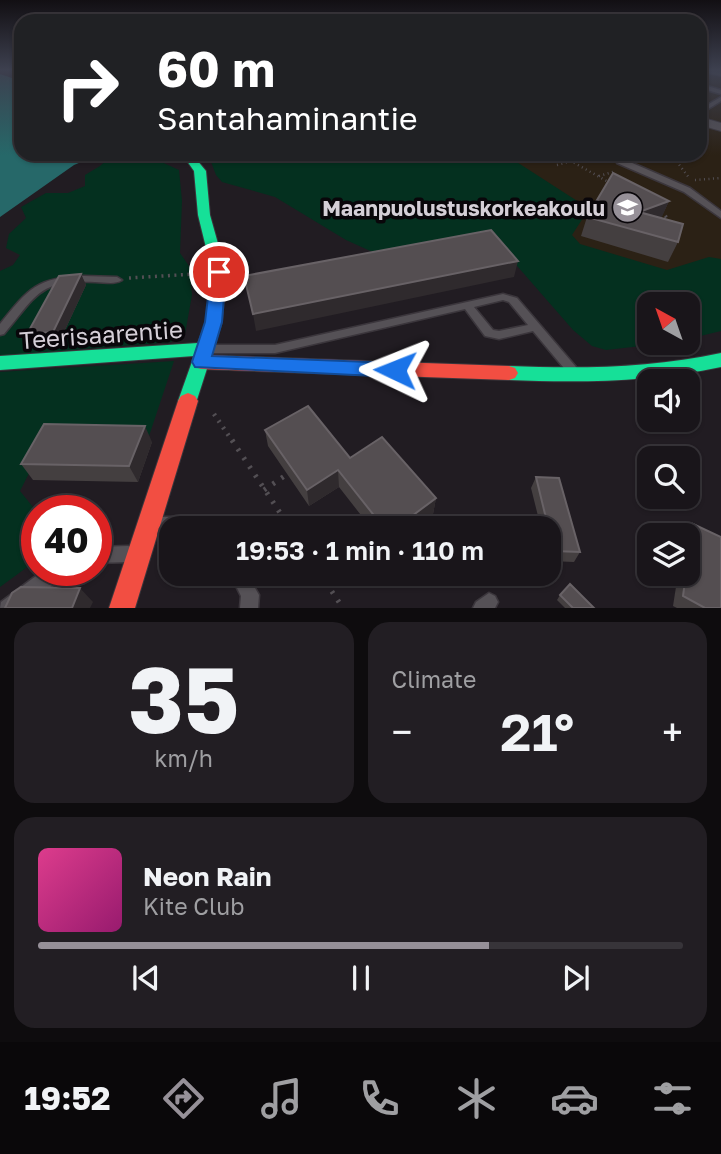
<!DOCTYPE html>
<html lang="en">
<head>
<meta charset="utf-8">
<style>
	:root { --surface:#19151a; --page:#221e23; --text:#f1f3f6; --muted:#9f9fa2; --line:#373439; --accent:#969098 }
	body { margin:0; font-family:"Golos Text",sans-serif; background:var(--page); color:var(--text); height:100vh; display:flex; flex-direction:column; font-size:26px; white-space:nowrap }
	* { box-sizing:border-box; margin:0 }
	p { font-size:23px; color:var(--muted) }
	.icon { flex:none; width:38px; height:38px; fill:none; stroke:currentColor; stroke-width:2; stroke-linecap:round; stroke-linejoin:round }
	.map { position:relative; height:608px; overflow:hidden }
	.side { display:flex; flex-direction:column; gap:14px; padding:14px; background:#0e0c0e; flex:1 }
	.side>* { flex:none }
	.top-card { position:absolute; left:14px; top:14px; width:693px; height:147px; border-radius:21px; box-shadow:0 2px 5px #0004,0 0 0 2px var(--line); background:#202124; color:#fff; overflow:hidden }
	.needle { width:46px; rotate:320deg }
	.fabs { position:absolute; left:637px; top:292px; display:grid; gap:14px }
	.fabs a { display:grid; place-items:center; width:63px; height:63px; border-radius:14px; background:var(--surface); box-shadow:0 2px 5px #0004,0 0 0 2px var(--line); font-size:35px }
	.speed { position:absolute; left:21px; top:495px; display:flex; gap:14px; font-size:35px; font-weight:700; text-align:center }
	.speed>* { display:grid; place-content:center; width:91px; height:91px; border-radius:50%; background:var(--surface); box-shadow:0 2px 5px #0004,0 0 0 2px var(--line); line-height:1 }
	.speed .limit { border:10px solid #d22; background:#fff; color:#111 }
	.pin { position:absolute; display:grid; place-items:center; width:60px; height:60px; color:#fff; margin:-30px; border:4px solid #fff; border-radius:50%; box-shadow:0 2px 7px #0007 }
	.me { position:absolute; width:77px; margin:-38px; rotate:272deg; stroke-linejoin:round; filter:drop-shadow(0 0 5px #0008) }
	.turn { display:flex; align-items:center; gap:24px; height:147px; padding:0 28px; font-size:32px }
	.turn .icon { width:91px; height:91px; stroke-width:2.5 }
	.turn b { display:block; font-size:49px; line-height:60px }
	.big { font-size:52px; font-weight:600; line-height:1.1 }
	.side .card { flex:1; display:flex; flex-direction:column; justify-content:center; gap:10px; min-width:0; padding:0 24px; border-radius:21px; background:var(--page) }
	.side .dial { align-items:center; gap:0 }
	.dial b { font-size:91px; line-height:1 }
	.song { display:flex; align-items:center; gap:21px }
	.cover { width:84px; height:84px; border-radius:10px; background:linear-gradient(135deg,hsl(330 70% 55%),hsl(320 70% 35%)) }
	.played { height:7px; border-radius:4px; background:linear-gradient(90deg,var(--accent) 70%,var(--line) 70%) }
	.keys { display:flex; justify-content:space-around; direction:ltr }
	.heat { display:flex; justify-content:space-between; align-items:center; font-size:38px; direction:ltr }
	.side .tiles { flex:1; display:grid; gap:14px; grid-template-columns:1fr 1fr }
	.card:last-child { grid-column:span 2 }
	.trip { position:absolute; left:159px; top:516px; width:402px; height:70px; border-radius:21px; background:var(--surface); box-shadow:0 2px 5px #0004,0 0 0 2px var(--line); font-weight:600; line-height:70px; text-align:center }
	.dock { display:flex; height:112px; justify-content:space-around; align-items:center; background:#0a080a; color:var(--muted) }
	.dock .icon { width:49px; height:49px }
	.dock .current { color:var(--accent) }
	.dock b { font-size:32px; color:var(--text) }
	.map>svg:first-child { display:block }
	.education { fill:#2b2115 }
	.green { fill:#04301f }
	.water { fill:#266869 }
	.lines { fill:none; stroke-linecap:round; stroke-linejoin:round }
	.lane-casing { stroke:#3b363c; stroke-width:3 }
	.street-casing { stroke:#3b363c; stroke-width:2 }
	.fast-casing { stroke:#3b363c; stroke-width:2 }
	.jam-casing { stroke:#3b363c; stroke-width:2 }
	.path-far3 { stroke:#534f54; stroke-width:2.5; stroke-dasharray:1 3.5; stroke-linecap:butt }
	.path-far2 { stroke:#534f54; stroke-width:3.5; stroke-dasharray:2 4.5; stroke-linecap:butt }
	.path-far1 { stroke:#534f54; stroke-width:4.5; stroke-dasharray:2 6; stroke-linecap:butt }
	.path { stroke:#534f54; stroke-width:5; stroke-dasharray:2.5 8; stroke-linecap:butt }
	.lane { fill:#555156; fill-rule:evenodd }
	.street { fill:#555156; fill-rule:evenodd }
	.fast { fill:#16e098; fill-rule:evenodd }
	.jam { fill:#f24e42; fill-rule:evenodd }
	.wall { fill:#443f40 }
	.shaded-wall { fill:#2f2a2d }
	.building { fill:#544e51; stroke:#686266; stroke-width:2 }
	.route { fill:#1a73e8; stroke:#114b97; stroke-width:2 }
	.labels { text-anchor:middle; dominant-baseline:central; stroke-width:7; stroke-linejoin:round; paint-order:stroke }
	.far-poi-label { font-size:21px; font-weight:bold; fill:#d5cfd7; stroke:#09060a; text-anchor:end }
	.street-label { font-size:24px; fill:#d5cfd7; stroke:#09060a }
</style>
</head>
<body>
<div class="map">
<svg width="721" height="608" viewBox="0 0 721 608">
	<rect width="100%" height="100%" fill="#211c22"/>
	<path class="education" d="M700 70H721V298L573 257 498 154H700Z"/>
	<path class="green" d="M113 154H144L179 170 182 201 180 253 189 266 192 295 185 334 171 342 0 356V271L13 265 20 255 6 248 9 234 26 218 21 207 46 193H68L85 186V175L100 166Z
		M208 154H513L509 157 585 206 583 218 572 235 580 244 667 270 709 257 721 259V331L688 339V304H649V343H668L606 350 592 346 573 330 491 236 386 258 346 240 275 197 222 182 216 175Z
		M174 361 149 436 49 434 20 491 37 512V560L0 587V372Z"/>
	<path class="water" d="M0 74 21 81V154H108L100 161 86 160 74 165 0 217Z"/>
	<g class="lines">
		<defs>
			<path id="lane" d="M700 84 721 90V94L700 88Z
				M721 97V101L700 114V109Z
				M617 159H623L690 188 721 211V218L684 192 617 163Z
				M84 276 117 277 122 280C115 285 104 282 95 282 38 280 37 295 4 334L0 335V324C28 289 37 277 84 276Z
				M503 294 517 298 576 367 578 370 576 373 572 375 568 373 533 331 499 339 485 336 465 309 275 353H211L207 352 205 349 207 346 211 345H275ZM503 300 509 302 528 325 499 331 493 330 474 307Z
				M159 517H206L218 523 220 528H172V533H159L153 530 151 525 153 520Z
				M128 546 134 548 136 554 134 560 128 562 96 563V547Z
				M44 570H67L65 576 22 608H0L1 602Z
				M230 574H247L259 595 258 608H240L241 596Z
				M489 593 495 596 498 602 495 608H473L476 602Z"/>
			<path id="street" d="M703 70H721V76L704 72Z
				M700 117 721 123V131L700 125Z"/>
			<path id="fast" d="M182 154H192L206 171 210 215 226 272 222 322 195 406 188 409 181 406 178 401 194 356 0 370V356L198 343 206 322 212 272 198 215 194 171Z
				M721 353V367C651 382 581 383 509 380L503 378 500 373 503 368 509 366C581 369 651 368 721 353Z"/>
			<path id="jam" d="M201 355 509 366 515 368 518 373 515 378 509 380 201 369 195 367 192 362 195 357Z
				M188 393 195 396 198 401 135 608H109L178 401 181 396Z"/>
		</defs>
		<use href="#lane" class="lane-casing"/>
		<use href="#street" class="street-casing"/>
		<use href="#fast" class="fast-casing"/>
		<use href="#jam" class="jam-casing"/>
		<path class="path-far3" d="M671 154 690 179
			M557 165 571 161 612 184
			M599 176 616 171
			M695 180 721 178"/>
		<path class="path-far2" d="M661 211 672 224
			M129 278 195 274"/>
		<path class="path-far1" d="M214 414 233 442"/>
		<path class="path" d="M232 440 290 528
			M264 490 286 475
			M342 528 359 516
			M320 574 343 608
			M262 586 277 574"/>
		<use href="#lane" class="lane"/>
		<use href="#street" class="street"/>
		<use href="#fast" class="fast"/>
		<use href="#jam" class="jam"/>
	</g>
	<path class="wall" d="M669 201 661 218 678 242 668 262 581 236 587 217Z
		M81 274 86 285 59 343 34 345 27 334Z
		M265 430 350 458 436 498 433 514 414 528H371L339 487 309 506 268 446Z
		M152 442 138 482 33 480 21 464Z
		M536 477 580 552 574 562 550 561V528H541L531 488Z
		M693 524 721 608H677L673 606 678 574H688V536H684Z
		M560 595 594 608H565L557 600Z"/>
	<path class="shaded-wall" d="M669 201 660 221 639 212Z
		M518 261 514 277 256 331 253 314Z
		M81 274 86 285 59 343 53 332Z
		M145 426 152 442 138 482 129 466Z
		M338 470 339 487 309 506 307 490Z
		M436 498 433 514 414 528H396Z
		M80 588 93 602 90 608H72Z"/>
	<path class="building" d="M613 173 669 201 639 212 683 224 678 242 587 217Z
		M491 230 518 261 253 314 244 276Z
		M81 274 53 332 27 334 59 276Z
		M308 406 350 458 382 437 436 498 396 528H384L338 470 307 490 265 430Z
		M44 424 145 426 129 466 21 464Z
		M536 477 559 478 580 552 554 551Z
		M693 524 721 537V608H705L683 596 686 574H688V562Z
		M570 584 594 608H573L560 595Z
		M21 587 80 588 72 608H5L12 593Z"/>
	<linearGradient id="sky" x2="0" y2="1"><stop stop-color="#120f13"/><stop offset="0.45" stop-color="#3d404f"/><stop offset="1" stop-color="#3d404f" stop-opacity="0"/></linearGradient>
	<rect width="721" height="155" fill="url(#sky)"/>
	<path class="route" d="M219 267 226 272 222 322 212 356 395 363 401 365 404 370 401 375 395 377 195 367 192 362 205 322 211 272Z"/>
	<defs>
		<symbol id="university-disc" viewBox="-11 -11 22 22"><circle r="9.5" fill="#969098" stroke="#09060a"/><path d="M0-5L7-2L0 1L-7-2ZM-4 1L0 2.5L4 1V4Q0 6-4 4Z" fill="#fff"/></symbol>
	</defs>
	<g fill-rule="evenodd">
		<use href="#university-disc" x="610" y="190" width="35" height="35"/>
	</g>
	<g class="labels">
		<g class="far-poi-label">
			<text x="605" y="208">Maanpuolustuskorkeakoulu</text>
		</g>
		<g class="street-label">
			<text transform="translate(101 334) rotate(-4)">Teerisaarentie</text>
		</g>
	</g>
</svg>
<div class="fabs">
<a><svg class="needle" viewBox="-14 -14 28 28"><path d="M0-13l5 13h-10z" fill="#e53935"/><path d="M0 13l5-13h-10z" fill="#9f9fa2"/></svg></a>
<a><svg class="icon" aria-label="sound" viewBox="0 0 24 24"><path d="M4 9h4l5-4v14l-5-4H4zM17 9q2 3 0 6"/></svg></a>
<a><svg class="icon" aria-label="search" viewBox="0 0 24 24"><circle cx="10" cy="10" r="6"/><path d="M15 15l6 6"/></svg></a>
<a><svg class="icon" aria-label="layers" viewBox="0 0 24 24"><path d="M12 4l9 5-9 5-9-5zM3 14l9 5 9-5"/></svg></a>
</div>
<div class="speed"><div class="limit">40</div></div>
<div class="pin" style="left:219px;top:272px;background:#d93025"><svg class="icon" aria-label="arrive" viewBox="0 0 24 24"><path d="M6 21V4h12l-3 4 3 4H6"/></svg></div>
<svg class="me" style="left:395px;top:370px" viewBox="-20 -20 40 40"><path d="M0-17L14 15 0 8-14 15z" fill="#1a73e8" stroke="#fff" stroke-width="4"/></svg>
<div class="trip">19:53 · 1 min · 110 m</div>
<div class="top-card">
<div class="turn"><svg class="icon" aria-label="right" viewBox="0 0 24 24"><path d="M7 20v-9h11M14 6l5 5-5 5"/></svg><div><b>60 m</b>Santahaminantie</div></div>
</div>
</div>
<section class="side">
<div class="tiles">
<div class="card dial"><b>35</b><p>km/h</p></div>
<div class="card"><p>Climate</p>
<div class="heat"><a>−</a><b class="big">21°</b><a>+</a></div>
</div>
<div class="card">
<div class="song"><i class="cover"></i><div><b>Neon Rain</b><p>Kite Club</p></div></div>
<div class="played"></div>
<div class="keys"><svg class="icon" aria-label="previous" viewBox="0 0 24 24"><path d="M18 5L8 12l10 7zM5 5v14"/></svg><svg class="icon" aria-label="pause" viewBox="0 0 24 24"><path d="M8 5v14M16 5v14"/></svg><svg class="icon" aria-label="next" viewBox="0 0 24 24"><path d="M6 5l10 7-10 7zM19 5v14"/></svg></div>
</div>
</div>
</section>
<nav class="dock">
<b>19:52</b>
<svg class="icon current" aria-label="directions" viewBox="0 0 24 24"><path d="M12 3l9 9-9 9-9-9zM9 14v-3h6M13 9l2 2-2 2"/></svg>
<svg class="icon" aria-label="music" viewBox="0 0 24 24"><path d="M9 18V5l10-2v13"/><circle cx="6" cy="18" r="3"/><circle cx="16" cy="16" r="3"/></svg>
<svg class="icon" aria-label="phone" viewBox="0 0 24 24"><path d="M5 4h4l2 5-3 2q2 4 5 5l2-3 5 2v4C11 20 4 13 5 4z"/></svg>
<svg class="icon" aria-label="climate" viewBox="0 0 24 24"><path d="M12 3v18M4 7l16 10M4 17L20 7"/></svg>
<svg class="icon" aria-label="car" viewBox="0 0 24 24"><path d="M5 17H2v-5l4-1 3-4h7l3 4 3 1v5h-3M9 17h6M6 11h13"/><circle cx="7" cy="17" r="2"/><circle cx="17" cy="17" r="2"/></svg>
<svg class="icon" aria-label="filters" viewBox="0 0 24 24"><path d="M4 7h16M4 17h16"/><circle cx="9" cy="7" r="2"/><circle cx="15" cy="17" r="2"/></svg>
</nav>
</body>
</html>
